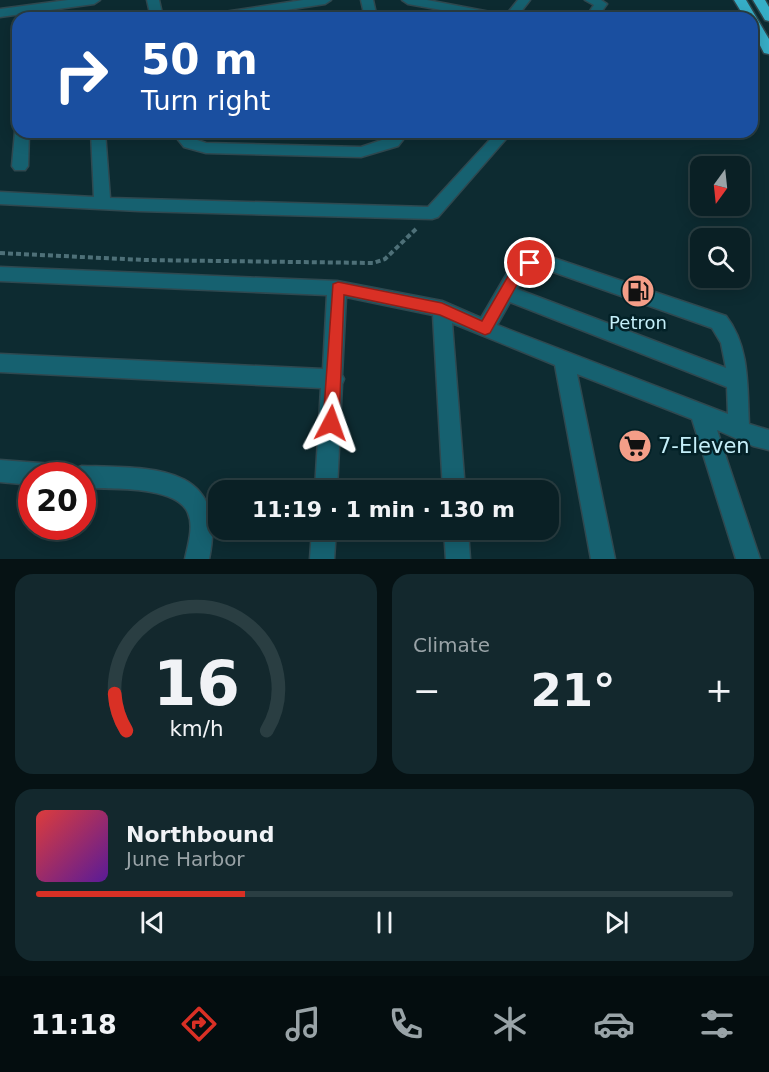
<!DOCTYPE html>
<html lang="en">
<head>
<meta charset="utf-8">
<style>
	:root { --surface:#0a2025; --page:#13282d; --text:#f1f3f6; --muted:#99a3a7; --line:#2a3e42; --accent:#d93025 }
	body { margin:0; font-family:"DejaVu Sans",sans-serif; background:var(--page); color:var(--text); height:100vh; display:flex; flex-direction:column; font-size:22px; white-space:nowrap }
	* { box-sizing:border-box; margin:0 }
	p { font-size:20px; color:var(--muted) }
	.icon { flex:none; width:33px; height:33px; fill:none; stroke:currentColor; stroke-width:2; stroke-linecap:round; stroke-linejoin:round }
	.map { position:relative; height:559px; overflow:hidden }
	.details { display:flex; flex-direction:column; gap:15px; padding:15px; background:#061214; flex:1 }
	.details>* { flex:none }
	.banner { position:absolute; left:12px; top:12px; width:746px; height:126px; border-radius:18px; box-shadow:0 3px 15px #0003,0 0 0 2px var(--line); background:#1a4fa0; color:#fff; overflow:hidden }
	.needle { width:39px; rotate:195deg }
	.fabs { position:absolute; left:690px; top:156px; display:grid; gap:12px }
	.fabs a { display:grid; place-items:center; width:60px; height:60px; border-radius:12px; background:var(--surface); box-shadow:0 3px 15px #0003,0 0 0 2px var(--line); font-size:30px }
	.speed { position:absolute; left:18px; top:462px; display:flex; gap:12px; font-size:30px; font-weight:700; text-align:center }
	.speed>* { display:grid; place-content:center; width:78px; height:78px; border-radius:50%; background:var(--surface); box-shadow:0 3px 15px #0003,0 0 0 2px var(--line); line-height:1 }
	.speed .limit { border:9px solid #d22; background:#fff; color:#111 }
	.pin { position:absolute; display:grid; place-items:center; width:51px; height:51px; color:#fff; margin:-26px; border:3px solid #fff; border-radius:50%; box-shadow:0 2px 6px #0007 }
	.me { position:absolute; width:66px; margin:-33px; rotate:4deg; stroke-linejoin:round; filter:drop-shadow(0 0 4px #0008) }
	.turn { display:flex; align-items:center; gap:21px; height:126px; padding:0 30px; font-size:27px }
	.turn .icon { width:78px; height:78px; stroke-width:2.5 }
	.turn b { display:block; font-size:42px; line-height:51px }
	.big { font-size:45px; font-weight:800; line-height:1.1 }
	.details .card { flex:1; display:flex; flex-direction:column; justify-content:center; gap:9px; min-width:0; padding:0 21px; border-radius:18px; background:var(--page) }
	.details .dial { align-items:center; gap:0 }
	.dial svg { height:156px; overflow:visible; fill:none; stroke:var(--line); stroke-width:7; stroke-linecap:round; text-anchor:middle }
	.dial text { fill:var(--text); stroke:none }
	.song { display:flex; align-items:center; gap:18px }
	.cover { width:72px; height:72px; border-radius:9px; background:linear-gradient(135deg,hsl(0 70% 55%),hsl(270 70% 35%)) }
	.played { height:6px; border-radius:3px; background:linear-gradient(90deg,var(--accent) 30%,var(--line) 30%) }
	.keys { display:flex; justify-content:space-around; direction:ltr }
	.heat { display:flex; justify-content:space-between; align-items:center; font-size:33px; direction:ltr }
	.details .tiles { flex:1; display:grid; gap:15px; grid-template-columns:1fr 1fr }
	.card:last-child { grid-column:span 2 }
	.trip { position:absolute; left:208px; top:480px; width:351px; height:60px; border-radius:18px; background:var(--surface); box-shadow:0 3px 15px #0003,0 0 0 2px var(--line); font-weight:800; line-height:60px; text-align:center }
	.menu { display:flex; height:96px; justify-content:space-around; align-items:center; background:#040d0f; color:var(--muted) }
	.menu .icon { width:42px; height:42px }
	.menu .selected { color:var(--accent) }
	.menu b { font-size:27px; color:var(--text) }
	.map>svg:first-child { display:block }
	.lines { fill:none; stroke-linecap:round; stroke-linejoin:round }
	.minor-casing { stroke:#2f484f; stroke-width:3 }
	.highway-casing { stroke:#2f484f; stroke-width:3 }
	.path { stroke:#4e7078; stroke-width:4; stroke-dasharray:5 3; stroke-linecap:butt }
	.minor { fill:#166170; fill-rule:evenodd }
	.highway { fill:#36aec7; fill-rule:evenodd }
	.route { fill:#d93025; stroke:#8d1f18; stroke-width:1.5 }
	.labels { text-anchor:middle; dominant-baseline:central; stroke-width:5; stroke-linejoin:round; paint-order:stroke }
	.poi-label { font-size:18px; fill:#c5eff9; stroke:#032127 }
	.near-poi-label { font-size:21px; fill:#c5eff9; stroke:#032127; text-anchor:start }
</style>
</head>
<body>
<div class="map">
<svg width="769" height="559" viewBox="0 0 769 559">
	<rect width="100%" height="100%" fill="#0d2b31"/>
	<g class="lines">
		<defs>
			<path id="minor" d="M68 0H100L94 4 0 17V9Z
				M147 0H159L163 18H151Z
				M303 0H331L325 4 234 18H205L211 14Z
				M361 0H373L377 18H365Z
				M402 0H427L506 15 518 0H530L516 18H486L408 4Z
				M585 0H601L607 4 597 18H585L594 5Z
				M18 128V132H29L28 166 25 170H15L12 166 15 132Z
				M91 132H105L110 198 428 207 497 132H512L438 217 432 219 139 211 0 204V192L94 197Z
				M172 132H187L194 139 206 143 361 147 388 138 394 132H409L398 146 361 157 206 153 184 147Z
				M542 254 726 316C750 347 747 386 749 424L769 430V450L753 446 717 430 760 559H736L692 419 577 374 615 559H591L555 365 452 323 465 490H443L433 315 346 297 342 375 344 379 342 384 337 490H315L321 388 0 372V354L323 369 327 295 0 281V267L337 281 442 301 481 318 513 263ZM542 268 712 328 721 343 726 368 517 289 525 273ZM510 302 727 387 728 414 497 325Z
				M0 460 66 465 74 469 82 466C152 468 229 463 209 559H185C188 545 194 526 188 513 177 485 108 489 82 488V476H32V485L0 482Z
				M312 530H336L334 559H310Z
				M444 530H468L470 559H446Z"/>
			<path id="highway" d="M734 0H746L769 39V54L764 53 752 30V18H745Z
				M753 0H765L769 7V21L765 20Z"/>
		</defs>
		<use href="#minor" class="minor-casing"/>
		<use href="#highway" class="highway-casing"/>
		<path class="path" d="M0 253 144 260 373 263 385 259 416 229"/>
		<use href="#minor" class="minor"/>
		<use href="#highway" class="highway"/>
	</g>
	<path class="route" d="M530 258 535 259 536 263 535 267 524 272 490 333 485 335 440 315 344 295 339 423 336 429 331 431 325 429 323 423 333 284 338 282 442 303 482 321 515 264Z"/>
	<defs>
		<symbol id="fuel-disc" viewBox="-11 -11 22 22"><circle r="9.5" fill="#f49e88" stroke="#032127"/><path d="M-5.5-6h7V0h2V4h1.3V-2.5L3-4.5l.8-.8L6-3V5H2.5V1h-1V6h-7ZM-4.2-4.7v3.2H.2V-4.7Z" fill="#111"/></symbol>
		<symbol id="supermarket-disc" viewBox="-11 -11 22 22"><circle r="9.5" fill="#f49e88" stroke="#032127"/><path d="M-6-5.5h2.5l.6 2H6L4.5 2H-2.5L-4.4-4H-6ZM-1.5 3.2a1.3 1.3 0 1 0 .1 0ZM3 3.2a1.3 1.3 0 1 0 .1 0Z" fill="#111"/></symbol>
	</defs>
	<g fill-rule="evenodd">
		<use href="#fuel-disc" x="619" y="272" width="38" height="38"/>
		<use href="#supermarket-disc" x="616" y="427" width="38" height="38"/>
	</g>
	<g class="labels">
		<g class="poi-label">
			<text x="638" y="322">Petron</text>
		</g>
		<g class="near-poi-label">
			<text x="658" y="446">7-Eleven</text>
		</g>
	</g>
</svg>
<div class="fabs">
<a><svg class="needle" viewBox="-14 -14 28 28"><path d="M0-13l5 13h-10z" fill="#e53935"/><path d="M0 13l5-13h-10z" fill="#99a3a7"/></svg></a>
<a><svg class="icon" aria-label="search" viewBox="0 0 24 24"><circle cx="10" cy="10" r="6"/><path d="M15 15l6 6"/></svg></a>
</div>
<div class="speed"><div class="limit">20</div></div>
<div class="pin" style="left:530px;top:263px;background:#d93025"><svg class="icon" aria-label="arrive" viewBox="0 0 24 24"><path d="M6 21V4h12l-3 4 3 4H6"/></svg></div>
<svg class="me" style="left:331px;top:423px" viewBox="-20 -20 40 40"><path d="M0-17L14 15 0 8-14 15z" fill="#d93025" stroke="#fff" stroke-width="4"/></svg>
<div class="trip">11:19 · 1 min · 130 m</div>
<div class="banner">
<div class="turn"><svg class="icon" aria-label="right" viewBox="0 0 24 24"><path d="M7 20v-9h11M14 6l5 5-5 5"/></svg><div><b>50 m</b>Turn right</div></div>
</div>
</div>
<section class="details">
<div class="tiles">
<div class="card dial"><svg viewBox="0 0 100 80">
<path d="M14 69A42 42 0 1 1 86 69"/>
<path d="M14 69A42 42 0 0 1 8 50" stroke="#d93025"/>
<text x="50" y="56" font-size="32" font-weight="700">16</text>
<text x="50" y="72" font-size="11">km/h</text>
</svg></div>
<div class="card"><p>Climate</p>
<div class="heat"><a>−</a><b class="big">21°</b><a>+</a></div>
</div>
<div class="card">
<div class="song"><i class="cover"></i><div><b>Northbound</b><p>June Harbor</p></div></div>
<div class="played"></div>
<div class="keys"><svg class="icon" aria-label="previous" viewBox="0 0 24 24"><path d="M18 5L8 12l10 7zM5 5v14"/></svg><svg class="icon" aria-label="pause" viewBox="0 0 24 24"><path d="M8 5v14M16 5v14"/></svg><svg class="icon" aria-label="next" viewBox="0 0 24 24"><path d="M6 5l10 7-10 7zM19 5v14"/></svg></div>
</div>
</div>
</section>
<nav class="menu">
<b>11:18</b>
<svg class="icon selected" aria-label="directions" viewBox="0 0 24 24"><path d="M12 3l9 9-9 9-9-9zM9 14v-3h6M13 9l2 2-2 2"/></svg>
<svg class="icon" aria-label="music" viewBox="0 0 24 24"><path d="M9 18V5l10-2v13"/><circle cx="6" cy="18" r="3"/><circle cx="16" cy="16" r="3"/></svg>
<svg class="icon" aria-label="phone" viewBox="0 0 24 24"><path d="M5 4h4l2 5-3 2q2 4 5 5l2-3 5 2v4C11 20 4 13 5 4z"/></svg>
<svg class="icon" aria-label="climate" viewBox="0 0 24 24"><path d="M12 3v18M4 7l16 10M4 17L20 7"/></svg>
<svg class="icon" aria-label="car" viewBox="0 0 24 24"><path d="M5 17H2v-5l4-1 3-4h7l3 4 3 1v5h-3M9 17h6M6 11h13"/><circle cx="7" cy="17" r="2"/><circle cx="17" cy="17" r="2"/></svg>
<svg class="icon" aria-label="filters" viewBox="0 0 24 24"><path d="M4 7h16M4 17h16"/><circle cx="9" cy="7" r="2"/><circle cx="15" cy="17" r="2"/></svg>
</nav>
</body>
</html>
